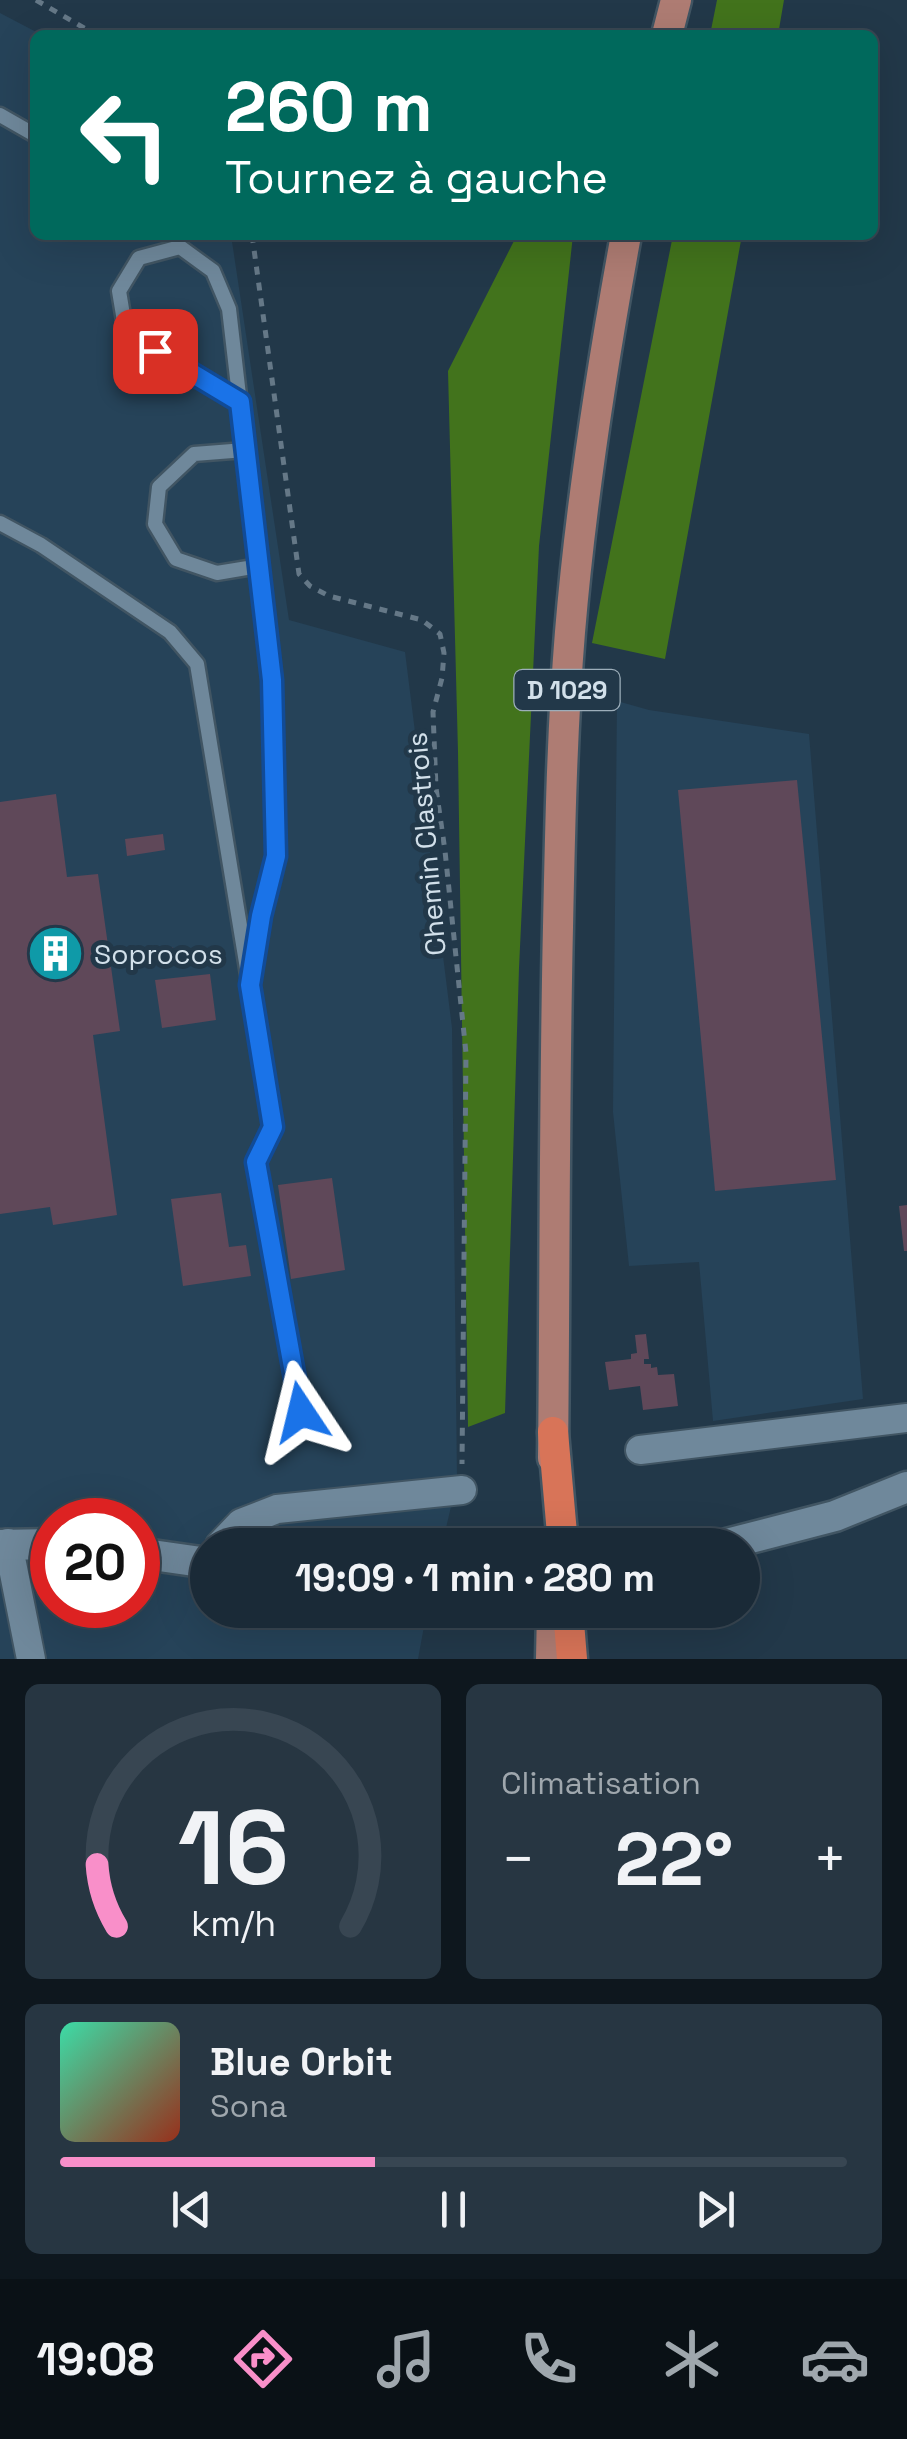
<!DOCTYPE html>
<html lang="fr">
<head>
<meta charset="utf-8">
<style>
	:root { --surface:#1a2a37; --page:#273642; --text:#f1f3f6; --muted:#9fa7ad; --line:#384652; --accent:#f98fc9 }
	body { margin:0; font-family:"Space Grotesk",sans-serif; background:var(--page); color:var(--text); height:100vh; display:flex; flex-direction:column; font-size:38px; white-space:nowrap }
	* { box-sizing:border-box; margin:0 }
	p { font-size:32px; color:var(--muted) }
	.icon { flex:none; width:55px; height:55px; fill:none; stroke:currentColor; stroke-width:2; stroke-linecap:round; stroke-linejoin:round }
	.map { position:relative; height:1659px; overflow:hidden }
	.sheet { display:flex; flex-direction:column; gap:25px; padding:25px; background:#0e171e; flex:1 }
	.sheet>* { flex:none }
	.hud { position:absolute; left:30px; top:30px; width:848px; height:210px; border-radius:15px; box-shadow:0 10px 40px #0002,0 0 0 2px var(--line); background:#00695c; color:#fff; overflow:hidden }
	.speed { position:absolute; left:30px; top:1498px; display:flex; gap:20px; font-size:50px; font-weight:700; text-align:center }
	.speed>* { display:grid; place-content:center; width:130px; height:130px; border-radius:50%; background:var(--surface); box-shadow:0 10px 40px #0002,0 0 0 2px var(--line); line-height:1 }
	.speed .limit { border:15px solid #d22; background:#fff; color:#111 }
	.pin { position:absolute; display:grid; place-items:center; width:85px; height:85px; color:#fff; margin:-42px; border-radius:20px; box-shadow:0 5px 15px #0006 }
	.me { position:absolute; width:110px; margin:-55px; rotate:350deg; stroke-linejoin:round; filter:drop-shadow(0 0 8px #0008) }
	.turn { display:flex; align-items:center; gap:35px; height:210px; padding:0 30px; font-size:45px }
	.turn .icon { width:130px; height:130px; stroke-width:2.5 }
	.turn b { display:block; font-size:70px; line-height:85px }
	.big { font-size:75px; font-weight:700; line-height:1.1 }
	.sheet .card { flex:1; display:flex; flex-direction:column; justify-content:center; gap:15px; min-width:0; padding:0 35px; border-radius:15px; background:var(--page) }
	.sheet .dial { align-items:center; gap:0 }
	.dial svg { height:260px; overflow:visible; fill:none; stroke:var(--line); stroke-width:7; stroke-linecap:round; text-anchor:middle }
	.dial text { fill:var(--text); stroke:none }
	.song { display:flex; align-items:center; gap:30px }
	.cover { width:120px; height:120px; border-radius:15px; background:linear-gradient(135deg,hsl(160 70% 55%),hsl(10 70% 35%)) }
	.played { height:10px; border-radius:5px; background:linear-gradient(90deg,var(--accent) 40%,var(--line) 40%) }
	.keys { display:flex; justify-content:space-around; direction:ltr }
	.heat { display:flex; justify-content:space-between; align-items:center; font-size:55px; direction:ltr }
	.sheet .tiles { flex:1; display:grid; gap:25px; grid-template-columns:1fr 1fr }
	.card:last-child { grid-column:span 2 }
	.trip { position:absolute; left:190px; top:1528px; width:570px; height:100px; border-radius:50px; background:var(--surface); box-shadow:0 10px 40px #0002,0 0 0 2px var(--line); font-weight:700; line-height:100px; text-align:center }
	.menu { display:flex; height:160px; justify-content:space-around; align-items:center; background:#0a1116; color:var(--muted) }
	.menu .icon { width:70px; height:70px }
	.menu .active { color:var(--accent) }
	.menu b { font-size:45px; color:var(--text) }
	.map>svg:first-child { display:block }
	.built { fill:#264359; fill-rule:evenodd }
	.forest { fill:#42731c }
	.building { fill:#5f4859 }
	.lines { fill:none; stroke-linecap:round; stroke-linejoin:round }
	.lane-casing { stroke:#415563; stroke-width:19 }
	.street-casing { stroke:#415563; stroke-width:32 }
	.secondary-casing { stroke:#415563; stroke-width:35 }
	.primary-casing { stroke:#415563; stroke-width:35 }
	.highway-casing { stroke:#415563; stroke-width:35 }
	.path { stroke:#657887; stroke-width:5; stroke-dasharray:8 8; stroke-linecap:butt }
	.lane { stroke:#6f889b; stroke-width:14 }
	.street { stroke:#6f889b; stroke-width:28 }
	.secondary { stroke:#6f889b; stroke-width:30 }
	.primary { stroke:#ae7c73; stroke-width:30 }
	.highway { stroke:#d87458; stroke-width:30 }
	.route-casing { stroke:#114b97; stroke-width:25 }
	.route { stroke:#1a73e8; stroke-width:18 }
	.labels { text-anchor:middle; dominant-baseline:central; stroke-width:10; stroke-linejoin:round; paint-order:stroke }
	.shield { fill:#223849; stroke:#9daeba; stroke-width:2.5 }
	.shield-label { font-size:25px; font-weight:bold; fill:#d2e0ea }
	.street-label { font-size:28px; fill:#d2e0ea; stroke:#223849 }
	.poi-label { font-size:28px; fill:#d2e0ea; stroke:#223849; text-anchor:start }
</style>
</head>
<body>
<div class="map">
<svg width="907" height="1659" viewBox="0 0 907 1659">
	<rect width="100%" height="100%" fill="#223849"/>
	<path class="built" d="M0 13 42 35H35V235H231L289 620 405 652 452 1028 457 1481 442 1545H208V1610H427L418 1659H0ZM52 1520H138V1605H52Z
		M617 701 649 710 809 734 863 1399 713 1421 699 1262 629 1266 613 1112Z"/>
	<path class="forest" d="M717 0H784L778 35H710Z
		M517 235H573L539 546 519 968 505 1413 468 1427 458 752 448 371Z
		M673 235H742L665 659 592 643Z"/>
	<path class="building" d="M797 780 836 1180 715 1191 678 790Z
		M56 794 67 877 98 874 120 1031 93 1035 117 1215 53 1225 50 1207 0 1214V802Z
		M163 834 165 850 127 856 125 839Z
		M173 947 175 962 148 965 146 950Z
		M210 974 216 1020 162 1028 155 980Z
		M332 1178 345 1270 291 1279 278 1185Z
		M221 1193 229 1247 246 1245 251 1276 183 1286 171 1199Z
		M907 1205V1251H904L899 1206Z
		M646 1334 649 1359H644V1364H651V1368L657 1367 658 1375 674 1374 678 1406 643 1410 640 1386 609 1390 605 1362 631 1359V1354L637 1353 635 1335Z"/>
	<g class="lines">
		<defs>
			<path id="lane" d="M0 115 35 135
				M240 402 155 351 125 327 119 291 139 258 180 247 213 271 229 309 272 680 276 856 261 916 249 985
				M245 450 194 454 159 487 155 524 176 559 217 573 259 566
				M0 523 41 545 170 632 197 664 273 1127 256 1163 301 1412"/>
			<path id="street" d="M640 1450 907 1418
				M8 1543 31 1659
				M220 1545 241 1523 277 1509 462 1490"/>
			<path id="secondary" d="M0 1545 52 1544
				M723 1545 835 1516 907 1487
				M138 1553 208 1563"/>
			<path id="primary" d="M667 35 676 0
				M553 1458C555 1281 554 1104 558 927 560 829 562 730 570 632 581 499 602 366 626 235
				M551 1659 552 1610"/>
			<path id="highway" d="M553 1432 563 1545
				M568 1610 572 1659"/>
		</defs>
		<use href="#lane" class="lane-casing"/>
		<use href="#street" class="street-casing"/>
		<use href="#secondary" class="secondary-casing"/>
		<use href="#primary" class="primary-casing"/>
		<use href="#highway" class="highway-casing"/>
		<path class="path" d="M36 0 96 35
			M252 235 299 574 310 586 329 596 422 620 440 634 444 653 442 678 433 712 436 788 445 851 466 1053 462 1464"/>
		<use href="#lane" class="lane"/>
		<use href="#street" class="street"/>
		<use href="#secondary" class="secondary"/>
		<use href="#primary" class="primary"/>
		<use href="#highway" class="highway"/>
	</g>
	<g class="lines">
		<defs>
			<path id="route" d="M155 351 240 402 272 680 276 856 261 916 250 985 273 1127 256 1162 301 1412"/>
		</defs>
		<use href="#route" class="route-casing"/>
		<use href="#route" class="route"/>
	</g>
	<defs>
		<symbol id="building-disc" viewBox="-11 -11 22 22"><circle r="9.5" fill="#0f9aa8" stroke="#223849"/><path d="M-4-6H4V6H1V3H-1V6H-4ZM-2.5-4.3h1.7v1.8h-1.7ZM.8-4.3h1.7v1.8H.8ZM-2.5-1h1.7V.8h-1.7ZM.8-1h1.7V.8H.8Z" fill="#fff"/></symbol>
	</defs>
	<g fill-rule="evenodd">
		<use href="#building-disc" x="24" y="922" width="63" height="63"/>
	</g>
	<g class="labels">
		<rect class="shield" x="514.5" y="670" width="105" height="40" rx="8"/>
		<g class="shield-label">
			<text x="567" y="690">D 1029</text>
		</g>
		<g class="street-label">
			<text transform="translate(426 844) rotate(-95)">Chemin Clastrois</text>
		</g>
		<g class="poi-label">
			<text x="94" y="954">Soprocos</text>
		</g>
	</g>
</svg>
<div class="speed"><div class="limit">20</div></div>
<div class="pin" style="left:155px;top:351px;background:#d93025"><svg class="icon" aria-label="arrive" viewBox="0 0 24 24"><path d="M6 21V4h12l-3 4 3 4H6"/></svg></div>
<svg class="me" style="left:301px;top:1412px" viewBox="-20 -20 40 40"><path d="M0-17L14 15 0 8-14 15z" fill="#1a73e8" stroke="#fff" stroke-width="4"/></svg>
<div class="trip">19:09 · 1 min · 280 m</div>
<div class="hud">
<div class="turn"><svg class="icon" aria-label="left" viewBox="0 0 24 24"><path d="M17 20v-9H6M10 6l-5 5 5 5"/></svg><div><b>260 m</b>Tournez à gauche</div></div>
</div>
</div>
<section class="sheet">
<div class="tiles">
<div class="card dial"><svg viewBox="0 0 100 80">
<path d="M14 69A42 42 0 1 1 86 69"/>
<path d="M14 69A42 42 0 0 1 8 50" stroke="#f98fc9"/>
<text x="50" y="56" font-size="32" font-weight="700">16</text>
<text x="50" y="72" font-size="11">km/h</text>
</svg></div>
<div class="card"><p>Climatisation</p>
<div class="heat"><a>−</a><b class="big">22°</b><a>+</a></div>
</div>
<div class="card">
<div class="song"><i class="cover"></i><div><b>Blue Orbit</b><p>Sona</p></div></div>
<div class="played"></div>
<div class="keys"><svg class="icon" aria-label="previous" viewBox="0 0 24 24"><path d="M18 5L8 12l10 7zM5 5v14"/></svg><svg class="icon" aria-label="pause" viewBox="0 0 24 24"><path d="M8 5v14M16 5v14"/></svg><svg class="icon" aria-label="next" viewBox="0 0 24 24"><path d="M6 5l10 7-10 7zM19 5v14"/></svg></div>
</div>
</div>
</section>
<nav class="menu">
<b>19:08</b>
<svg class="icon active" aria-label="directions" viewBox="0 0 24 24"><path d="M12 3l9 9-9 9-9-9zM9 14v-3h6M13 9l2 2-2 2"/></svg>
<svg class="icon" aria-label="music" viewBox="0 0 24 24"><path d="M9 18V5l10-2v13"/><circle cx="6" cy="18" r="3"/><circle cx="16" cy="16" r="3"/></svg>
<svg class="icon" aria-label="phone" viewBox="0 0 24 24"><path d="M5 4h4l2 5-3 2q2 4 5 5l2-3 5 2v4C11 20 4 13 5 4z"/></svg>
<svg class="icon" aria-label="climate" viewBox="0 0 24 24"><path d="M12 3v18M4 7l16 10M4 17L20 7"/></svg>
<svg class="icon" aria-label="car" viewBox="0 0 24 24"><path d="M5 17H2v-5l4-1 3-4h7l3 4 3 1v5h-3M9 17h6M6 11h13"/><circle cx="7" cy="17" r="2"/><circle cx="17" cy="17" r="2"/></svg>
</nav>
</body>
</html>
